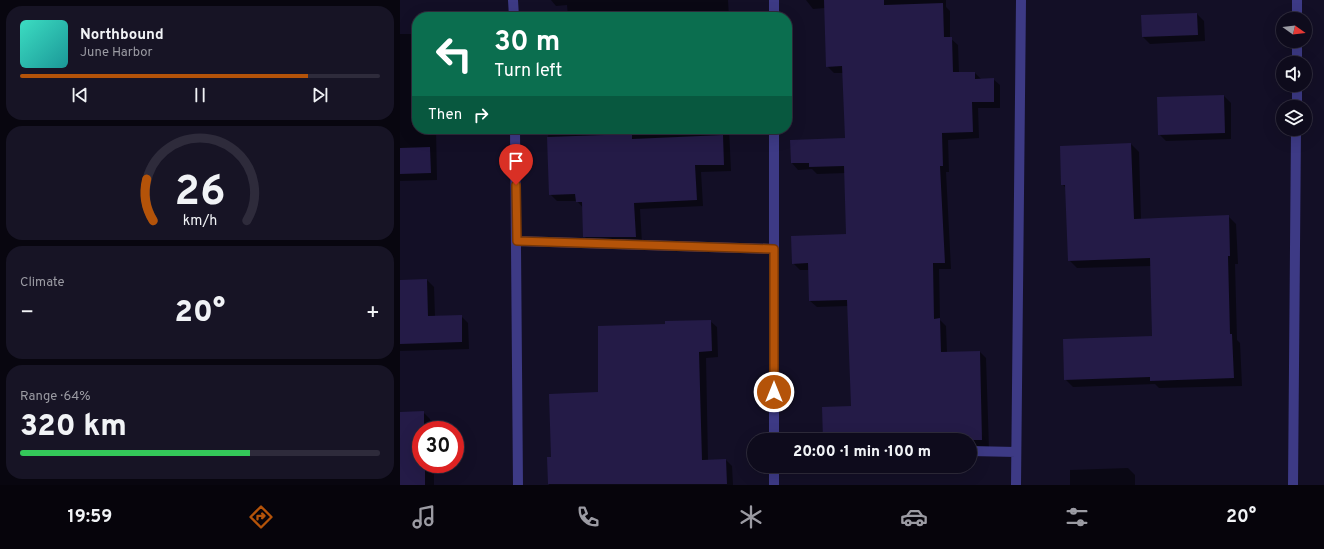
<!DOCTYPE html>
<html lang="en">
<head>
<meta charset="utf-8">
<style>
	:root { --surface:#0e0b1c; --page:#171425; --text:#f1f3f6; --muted:#9b9ba3; --line:#2e2b3b; --accent:#b45309 }
	body { margin:0; font-family:Overpass,sans-serif; background:var(--page); color:var(--text); height:100vh; display:flex; flex-direction:column; font-size:15px; white-space:nowrap }
	* { box-sizing:border-box; margin:0 }
	p { font-size:13px; color:var(--muted) }
	.icon { flex:none; width:22px; height:22px; fill:none; stroke:currentColor; stroke-width:2; stroke-linecap:round; stroke-linejoin:round }
	.map { position:relative; flex:1; overflow:hidden }
	.drawer { display:flex; flex-direction:column; gap:6px; padding:6px; background:#08060f; width:400px }
	.drawer>* { flex:none }
	.guide { position:absolute; left:12px; top:12px; width:380px; height:122px; border-radius:16px; box-shadow:0 4px 16px #0002,0 0 0 1px var(--line); background:#0b6e4f; color:#fff; overflow:hidden }
	.needle { width:26px; rotate:104deg }
	.controls { position:absolute; left:876px; top:12px; display:grid; gap:8px }
	.controls a { display:grid; place-items:center; width:36px; height:36px; border-radius:50%; background:var(--surface); box-shadow:0 4px 16px #0002,0 0 0 1px var(--line); font-size:20px }
	.speed { position:absolute; left:12px; top:421px; display:flex; gap:8px; font-size:20px; font-weight:700; text-align:center }
	.speed>* { display:grid; place-content:center; width:52px; height:52px; border-radius:50%; background:var(--surface); box-shadow:0 4px 16px #0002,0 0 0 1px var(--line); line-height:1 }
	.speed .limit { border:6px solid #d22; background:#fff; color:#111 }
	.pin { position:absolute; display:grid; place-items:center; width:34px; height:34px; color:#fff; margin:-41px -17px; border-radius:50% 50% 50% 0; rotate:-45deg; box-shadow:0 0 4px #0007 }
	.pin .icon { rotate:45deg }
	.me { position:absolute; width:44px; margin:-22px; rotate:0deg; stroke-linejoin:round; filter:drop-shadow(0 0 3px #0008) }
	.turn { display:flex; align-items:center; gap:14px; height:84px; padding:0 16px; font-size:18px }
	.turn .icon { width:52px; height:52px; stroke-width:2.5 }
	.turn b { display:block; font-size:28px; line-height:34px }
	.then { display:flex; align-items:center; height:38px; padding:0 16px; background:#0003; gap:8px; font-size:15px }
	.big { font-size:30px; font-weight:800; line-height:1.1 }
	.drawer .card { flex:1; display:flex; flex-direction:column; justify-content:center; gap:6px; min-width:0; padding:0 14px; border-radius:16px; background:var(--page) }
	.drawer .dial { align-items:center; gap:0 }
	.dial svg { height:104px; overflow:visible; fill:none; stroke:var(--line); stroke-width:7; stroke-linecap:round; text-anchor:middle }
	.dial text { fill:var(--text); stroke:none }
	.song { display:flex; align-items:center; gap:12px }
	.cover { width:48px; height:48px; border-radius:6px; background:linear-gradient(135deg,hsl(170 70% 55%),hsl(180 70% 35%)) }
	.played { height:4px; border-radius:2px; background:linear-gradient(90deg,var(--accent) 80%,var(--line) 80%) }
	.keys { display:flex; justify-content:space-around; direction:ltr }
	.heat { display:flex; justify-content:space-between; align-items:center; font-size:22px; direction:ltr }
	.charge { height:6px; border-radius:3px; background:linear-gradient(90deg,#34c759 64%,var(--line) 0) }
	.trip { position:absolute; left:347px; top:433px; width:230px; height:40px; border-radius:20px; background:var(--surface); box-shadow:0 4px 16px #0002,0 0 0 1px var(--line); font-weight:800; line-height:40px; text-align:center }
	.dock { display:flex; height:64px; justify-content:space-around; align-items:center; background:#06040b; color:var(--muted) }
	.dock .icon { width:28px; height:28px }
	.dock .current { color:var(--accent) }
	.dock b { font-size:18px; color:var(--text) }
	main { display:flex; flex:1; min-height:0 }
	.map>svg:first-child { display:block }
	.shadow { fill:#0007 }
	.building { fill:#241b47 }
	.lines { fill:none; stroke-linecap:round; stroke-linejoin:round }
	.minor { stroke:#3d3a85; stroke-width:10 }
	.route-casing { stroke:#753606; stroke-width:10 }
	.route { stroke:#b45309; stroke-width:7 }
</style>
</head>
<body>
<main>
<section class="drawer">
<div class="card">
<div class="song"><i class="cover"></i><div><b>Northbound</b><p>June Harbor</p></div></div>
<div class="played"></div>
<div class="keys"><svg class="icon" aria-label="previous" viewBox="0 0 24 24"><path d="M18 5L8 12l10 7zM5 5v14"/></svg><svg class="icon" aria-label="pause" viewBox="0 0 24 24"><path d="M8 5v14M16 5v14"/></svg><svg class="icon" aria-label="next" viewBox="0 0 24 24"><path d="M6 5l10 7-10 7zM19 5v14"/></svg></div>
</div>
<div class="card dial"><svg viewBox="0 0 100 80">
<path d="M14 69A42 42 0 1 1 86 69"/>
<path d="M14 69A42 42 0 0 1 9 37" stroke="#b45309"/>
<text x="50" y="56" font-size="32" font-weight="700">26</text>
<text x="50" y="72" font-size="11">km/h</text>
</svg></div>
<div class="card"><p>Climate</p>
<div class="heat"><a>−</a><b class="big">20°</b><a>+</a></div>
</div>
<div class="card"><p>Range · 64%</p><b class="big">320 km</b><div class="charge"></div></div>
</section>
<div class="map">
<svg width="924" height="485" viewBox="0 0 924 485">
	<rect width="100%" height="100%" fill="#130f26"/>
	<path class="shadow" d="M151 0H328L329 17H168L167 5 156 6Z
		M406 0H546V7L550 11V38L558 45 559 73H575L581 79H593L600 85V108H578L579 138 548 140 549 172H546L551 269H539L540 320 546 326 547 353 580 352 586 358 589 449H570V440H424L452 407 448 306 417 307 410 301 409 270H400L393 263 447 235 446 173 417 174 412 169 398 170 392 163 446 139 443 73H434L427 66 425 8 413 9Z
		M797 14 804 21 805 41 750 44 743 37 742 16Z
		M0 34H17V129H36L37 180 0 181Z
		M824 96 831 103V139L766 141 759 134Z
		M148 129H329L331 171 301 172 303 206 240 209 242 243H191L184 236V209L177 201H157L150 194Z
		M731 144 739 152 741 219 828 216 836 224 838 264H835L837 340 840 343 842 386 759 388 755 384 673 387 665 379 753 337 751 266 677 268 669 260 666 188 662 184Z
		M27 280 34 287 35 317 61 316 68 323 69 349 0 351V281Z
		M310 321 317 327 318 357 306 358 308 461 326 460 332 466 333 485H149L148 458H152L199 393 266 325Z
		M23 412 30 419 31 430H21V464H34V485H0V413Z
		M728 468 735 475V485H670V470Z"/>
	<path class="building" d="M424 0H484V5L543 3 544 37H552L553 72H575V79L594 78V102H572L573 132 542 133 543 166H540L545 263H533L534 319 540 318 541 352 580 351 582 440H423L422 407 451 406 447 300 409 301 408 263 392 264 391 236 446 234 444 166 409 167V163H391L390 140 445 138 442 66 426 67Z
		M797 13 798 35 742 37 741 15Z
		M824 95 825 133 758 135 757 97Z
		M232 134V139L323 135 324 165H295L297 200 234 203 236 237H183L182 202H176L175 194 149 195 147 137Z
		M731 143 734 219 829 215 830 256H828L830 334H832L834 378 750 381V377L664 380 663 339 752 336 750 258 668 261 665 185H661L660 146Z
		M30 147 31 173 0 174V148Z
		M27 279 28 316 62 315V342L0 344V280Z
		M311 320 312 351 299 352 302 460 326 459 327 484H148L147 457H151L149 394 198 392V326L265 324V321Z
		M24 411V430H21V464H25V485H0V412Z"/>
	<g class="lines">
		<path class="minor" d="M113 0 114 17
			M374 17V0
			M897 19V0
			M897 63V41
			M897 107V85
			M115 129 118 485
			M117 241 374 249
			M374 440V129
			M570 451 616 452
			M374 485V466
			M616 485 621 0
			M893 485 896 129"/>
	</g>
	<g class="lines">
		<defs>
			<path id="route" d="M116 185 117 241 374 249V392"/>
		</defs>
		<use href="#route" class="route-casing"/>
		<use href="#route" class="route"/>
	</g>
</svg>
<div class="controls">
<a><svg class="needle" viewBox="-14 -14 28 28"><path d="M0-13l5 13h-10z" fill="#e53935"/><path d="M0 13l5-13h-10z" fill="#9b9ba3"/></svg></a>
<a><svg class="icon" aria-label="sound" viewBox="0 0 24 24"><path d="M4 9h4l5-4v14l-5-4H4zM17 9q2 3 0 6"/></svg></a>
<a><svg class="icon" aria-label="layers" viewBox="0 0 24 24"><path d="M12 4l9 5-9 5-9-5zM3 14l9 5 9-5"/></svg></a>
</div>
<div class="speed"><div class="limit">30</div></div>
<div class="pin" style="left:116px;top:185px;background:#d93025"><svg class="icon" aria-label="arrive" viewBox="0 0 24 24"><path d="M6 21V4h12l-3 4 3 4H6"/></svg></div>
<svg class="me" style="left:374px;top:392px" viewBox="-20 -20 40 40"><circle r="17" fill="#b45309" stroke="#fff" stroke-width="3"/><path d="M0-11L8 9 0 5-8 9z" fill="#fff"/></svg>
<div class="trip">20:00 · 1 min · 100 m</div>
<div class="guide">
<div class="turn"><svg class="icon" aria-label="left" viewBox="0 0 24 24"><path d="M17 20v-9H6M10 6l-5 5 5 5"/></svg><div><b>30 m</b>Turn left</div></div>
<div class="then">Then<svg class="icon" aria-label="right" viewBox="0 0 24 24"><path d="M7 20v-9h11M14 6l5 5-5 5"/></svg></div>
</div>
</div>
</main>
<nav class="dock">
<b>19:59</b>
<svg class="icon current" aria-label="directions" viewBox="0 0 24 24"><path d="M12 3l9 9-9 9-9-9zM9 14v-3h6M13 9l2 2-2 2"/></svg>
<svg class="icon" aria-label="music" viewBox="0 0 24 24"><path d="M9 18V5l10-2v13"/><circle cx="6" cy="18" r="3"/><circle cx="16" cy="16" r="3"/></svg>
<svg class="icon" aria-label="phone" viewBox="0 0 24 24"><path d="M5 4h4l2 5-3 2q2 4 5 5l2-3 5 2v4C11 20 4 13 5 4z"/></svg>
<svg class="icon" aria-label="climate" viewBox="0 0 24 24"><path d="M12 3v18M4 7l16 10M4 17L20 7"/></svg>
<svg class="icon" aria-label="car" viewBox="0 0 24 24"><path d="M5 17H2v-5l4-1 3-4h7l3 4 3 1v5h-3M9 17h6M6 11h13"/><circle cx="7" cy="17" r="2"/><circle cx="17" cy="17" r="2"/></svg>
<svg class="icon" aria-label="filters" viewBox="0 0 24 24"><path d="M4 7h16M4 17h16"/><circle cx="9" cy="7" r="2"/><circle cx="15" cy="17" r="2"/></svg>
<b>20°</b>
</nav>
</body>
</html>
